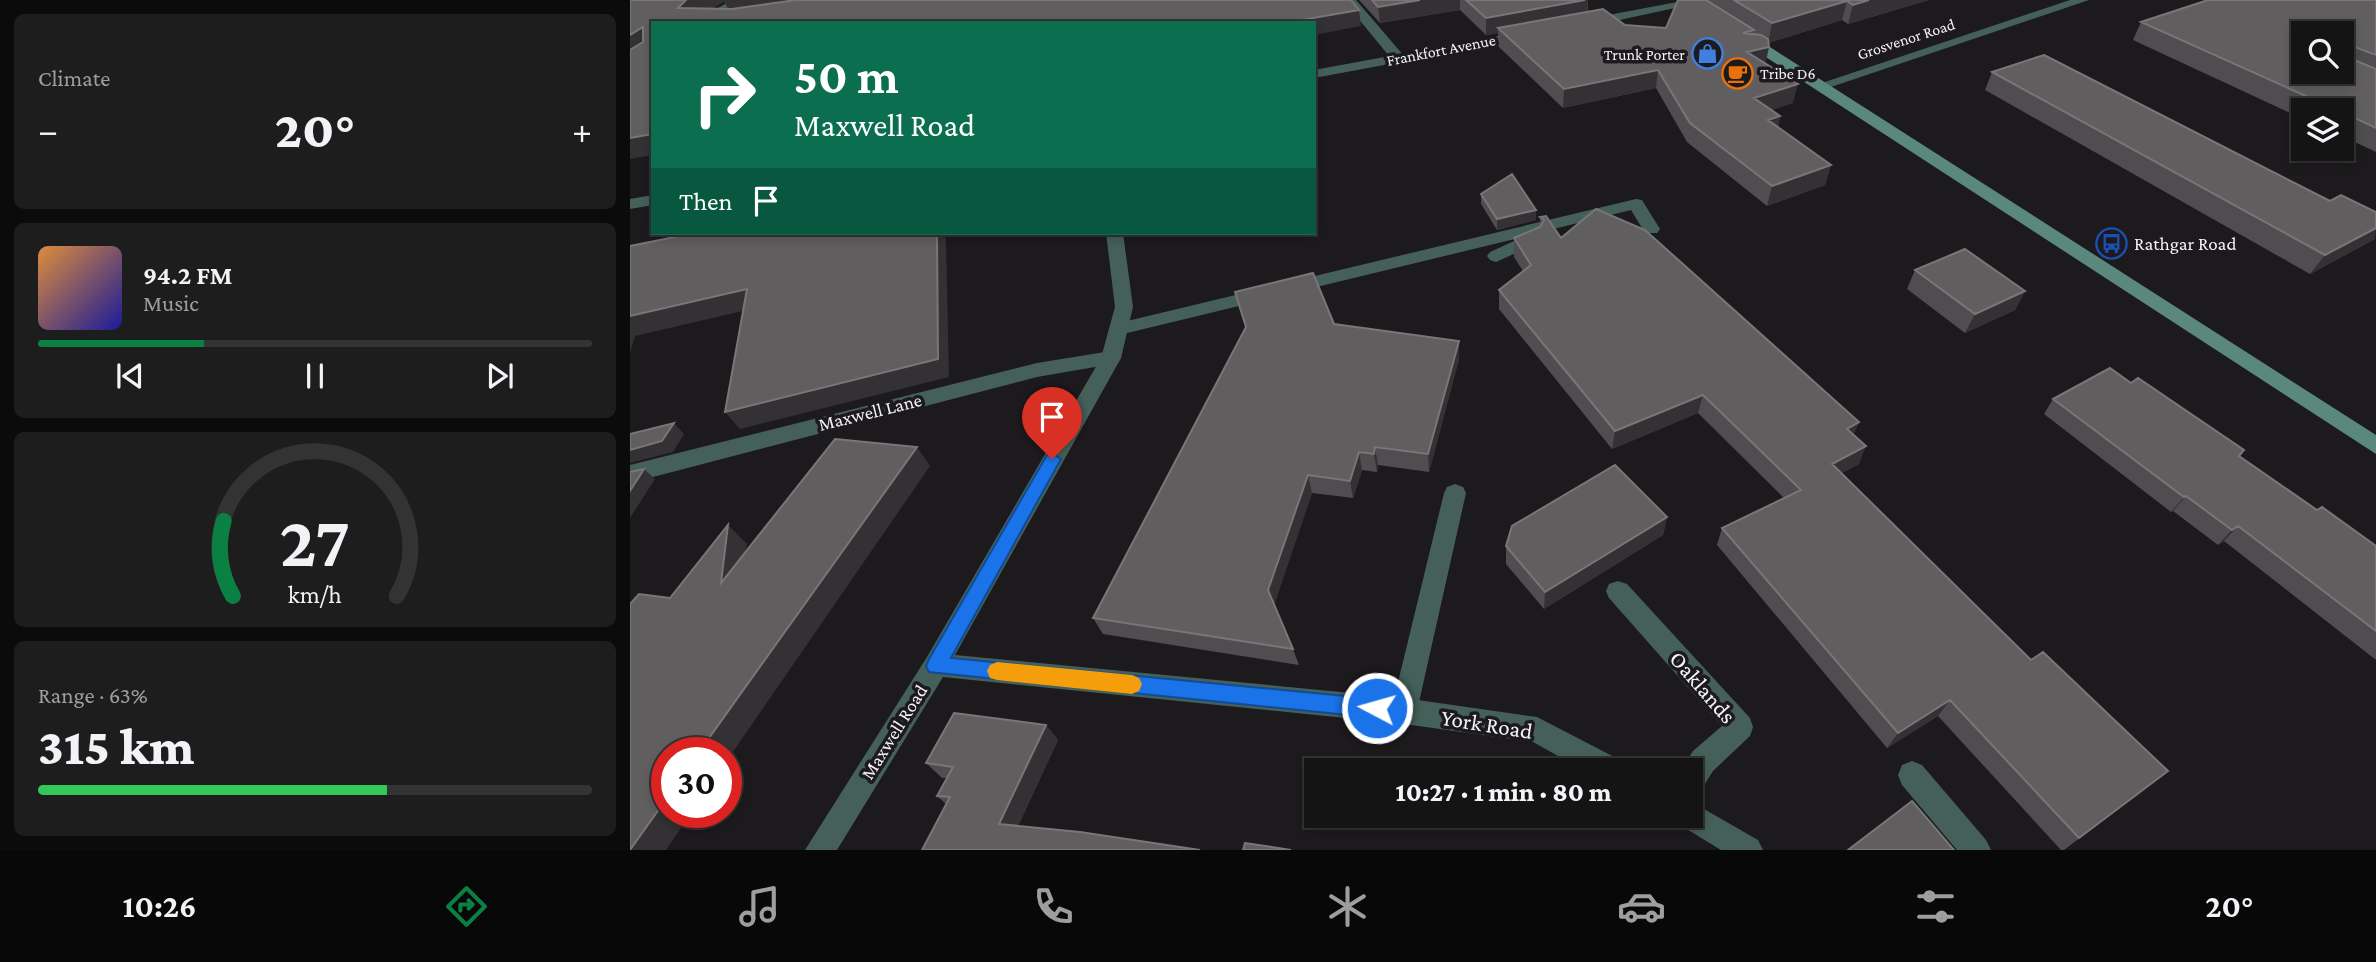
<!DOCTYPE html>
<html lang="en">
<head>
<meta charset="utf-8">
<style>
	:root { --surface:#151415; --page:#1e1d1e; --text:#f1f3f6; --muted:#9d9ea0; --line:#343334; --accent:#0b8043 }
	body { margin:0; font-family:"Crimson Pro",serif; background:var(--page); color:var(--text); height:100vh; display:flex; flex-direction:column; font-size:26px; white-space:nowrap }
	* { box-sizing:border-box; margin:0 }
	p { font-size:23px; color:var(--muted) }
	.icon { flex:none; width:38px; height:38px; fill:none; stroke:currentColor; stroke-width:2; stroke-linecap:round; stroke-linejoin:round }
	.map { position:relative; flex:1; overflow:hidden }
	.panel { display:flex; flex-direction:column; gap:14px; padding:14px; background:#0c0b0c; width:630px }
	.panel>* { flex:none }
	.top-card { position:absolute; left:21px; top:21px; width:665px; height:214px; border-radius:0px; box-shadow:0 4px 10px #0003,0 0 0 2px var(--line); background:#0b6e4f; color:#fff; overflow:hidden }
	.fabs { position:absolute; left:1661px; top:21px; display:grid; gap:14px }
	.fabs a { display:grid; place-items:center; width:63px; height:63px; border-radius:0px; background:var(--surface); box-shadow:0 4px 10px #0003,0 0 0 2px var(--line); font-size:35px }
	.speed { position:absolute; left:21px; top:737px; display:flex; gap:14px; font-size:35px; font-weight:700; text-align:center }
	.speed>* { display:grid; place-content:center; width:91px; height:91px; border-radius:50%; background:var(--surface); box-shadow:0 4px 10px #0003,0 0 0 2px var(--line); line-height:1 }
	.speed .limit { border:10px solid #d22; background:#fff; color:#111 }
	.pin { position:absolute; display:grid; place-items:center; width:60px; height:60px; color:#fff; margin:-72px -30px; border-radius:50% 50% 50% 0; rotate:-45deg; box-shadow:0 0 7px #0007 }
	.pin .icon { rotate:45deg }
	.me { position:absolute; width:77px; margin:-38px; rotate:276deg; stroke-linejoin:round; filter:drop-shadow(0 0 5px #0008) }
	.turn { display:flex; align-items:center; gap:24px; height:147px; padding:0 28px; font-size:32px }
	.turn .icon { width:91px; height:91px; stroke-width:2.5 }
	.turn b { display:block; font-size:49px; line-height:60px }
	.then { display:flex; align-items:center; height:66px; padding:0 28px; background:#0003; gap:14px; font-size:26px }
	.big { font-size:52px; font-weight:800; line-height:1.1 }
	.panel .widget { flex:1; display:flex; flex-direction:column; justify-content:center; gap:10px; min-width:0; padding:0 24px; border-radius:10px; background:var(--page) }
	.panel .dial { align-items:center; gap:0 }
	.dial svg { height:182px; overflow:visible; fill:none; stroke:var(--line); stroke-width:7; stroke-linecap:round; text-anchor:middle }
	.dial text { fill:var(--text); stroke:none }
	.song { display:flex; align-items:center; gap:21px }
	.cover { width:84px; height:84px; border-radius:10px; background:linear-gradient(135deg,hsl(30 70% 55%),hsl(240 70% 35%)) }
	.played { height:7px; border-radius:4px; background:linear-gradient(90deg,var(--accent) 30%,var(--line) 30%) }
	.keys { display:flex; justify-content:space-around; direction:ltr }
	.heat { display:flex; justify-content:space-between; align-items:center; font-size:38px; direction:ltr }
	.charge { height:10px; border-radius:5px; background:linear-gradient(90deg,#34c759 63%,var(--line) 0) }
	.trip { position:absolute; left:674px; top:758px; width:399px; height:70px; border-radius:0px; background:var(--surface); box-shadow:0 4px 10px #0003,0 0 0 2px var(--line); font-weight:800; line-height:70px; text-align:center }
	.tab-bar { display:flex; height:112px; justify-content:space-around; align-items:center; background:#080808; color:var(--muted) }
	.tab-bar .icon { width:49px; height:49px }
	.tab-bar .selected { color:var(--accent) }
	.tab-bar b { font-size:32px; color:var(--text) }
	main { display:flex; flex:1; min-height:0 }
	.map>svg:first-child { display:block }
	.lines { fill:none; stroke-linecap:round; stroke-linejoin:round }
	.lane { fill:#456059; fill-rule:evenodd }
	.street { fill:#456059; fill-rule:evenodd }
	.secondary { fill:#5a887d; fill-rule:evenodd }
	.wall { fill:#4f4d4f }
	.shaded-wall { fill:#333133 }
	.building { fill:#615e60; stroke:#787678; stroke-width:2; fill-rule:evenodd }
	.route { fill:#1a73e8; stroke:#114b97; stroke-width:2 }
	.slow { fill:#f59e0b }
	.labels { text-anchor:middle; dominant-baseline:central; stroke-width:7; stroke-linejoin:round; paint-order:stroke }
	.far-street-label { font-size:16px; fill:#f5f3f5; stroke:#1c1a1c }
	.far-poi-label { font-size:16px; fill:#f5f3f5; stroke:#1c1a1c; text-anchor:end }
	.poi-label { font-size:19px; fill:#f5f3f5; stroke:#1c1a1c; text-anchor:start }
	.street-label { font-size:19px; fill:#f5f3f5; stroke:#1c1a1c }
	.near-street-label { font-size:23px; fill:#f5f3f5; stroke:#1c1a1c }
</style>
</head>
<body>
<main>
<section class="panel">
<div class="widget"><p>Climate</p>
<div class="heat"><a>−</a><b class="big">20°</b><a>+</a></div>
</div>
<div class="widget">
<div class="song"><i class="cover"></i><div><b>94.2 FM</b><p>Music</p></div></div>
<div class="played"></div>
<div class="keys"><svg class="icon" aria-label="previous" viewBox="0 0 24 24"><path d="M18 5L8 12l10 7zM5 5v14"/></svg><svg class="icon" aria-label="pause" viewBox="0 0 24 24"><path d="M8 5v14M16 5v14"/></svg><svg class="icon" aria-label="next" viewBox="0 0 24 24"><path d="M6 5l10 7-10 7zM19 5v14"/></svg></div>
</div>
<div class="widget dial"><svg viewBox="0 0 100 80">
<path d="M14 69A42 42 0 1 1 86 69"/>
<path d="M14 69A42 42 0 0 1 10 36" stroke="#0b8043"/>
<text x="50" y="56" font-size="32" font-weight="700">27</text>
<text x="50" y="72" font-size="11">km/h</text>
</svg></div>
<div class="widget"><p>Range · 63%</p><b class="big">315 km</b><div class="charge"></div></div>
</section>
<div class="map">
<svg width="1746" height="850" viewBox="0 0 1746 850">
	<rect width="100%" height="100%" fill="#1c1a1c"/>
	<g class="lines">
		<path class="lane" d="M713 0H726L774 56V62H764Z
			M1006 199 1012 200 1030 229 1027 233H1015L1001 210 903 234 911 239 908 243 866 262 860 260 857 256 860 252 893 237 489 335 479 329 489 323Z
			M481 351 488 353 491 358 488 363 407 377 0 483V465L407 363Z
			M825 484 833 487 836 493 787 711 783 720 774 724 765 720 761 711 814 493 817 487Z
			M1282 761 1292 765 1356 840 1361 850H1327L1272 785 1268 775 1272 765Z"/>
		<path class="street" d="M102 0H118L77 23H61Z
			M1058 0 1068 3 957 27 950 23 957 19Z
			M1440 0H1459L1195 89 1183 86Z
			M895 31 902 35 900 38 684 78V70Z
			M23 195V205L0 209V199Z
			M476 233H493L503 307 491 358 325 655 774 698 907 717 990 760 994 770H953L903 742 774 724 313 677 207 850H175L297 657 471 358 485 307Z
			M988 581 997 584 1120 718 1123 727 1120 736 1083 771 1070 792 1060 796V770H1051L1063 751 1092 726 979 598 976 591 979 584Z
			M1060 801 1128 840 1133 850H1091L1050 825 1046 816H1060Z"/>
		<path class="secondary" d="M1108 33H1118L1746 435V454L1108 39Z"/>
	</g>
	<path class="wall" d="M729 0H958V11L995 25 1036 28 1048 0H1299L1218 24 1212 20 1138 43 1135 63 1163 103 1141 110 1150 116 1148 127 1201 165 1195 185 1137 206 1057 142 1026 88 933 108 868 46V33L856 35 830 10 750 23Z
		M1746 0V152L1712 136V110H1673V119L1503 40 1511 22Z
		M1362 72 1745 239 1680 274 1355 90Z
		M851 194 906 210V220L867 230 851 204Z
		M910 217 931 238 1229 422 1223 435 1229 464 1212 473 1401 660 1538 771 1434 850H1431L1308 716 1257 748 1087 545 1092 528 1154 498 1068 413 982 449 869 309V290L893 271 884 257V238L910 227Z
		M1285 270 1395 291 1385 310 1335 333 1277 289Z
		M704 324 829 341V359L799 472 748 465 747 472 732 470 723 498 682 493 644 604 663 649 669 665 473 634 463 618Z
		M1501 383 1614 450 1609 456 1687 510 1746 546V660L1594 541 1588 545 1543 511 1541 512 1414 414 1423 399Z
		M1037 517 1033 535 914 609 876 564V546Z
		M416 725 428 740 388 826 292 850 316 804 307 796 317 778H312L296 763Z"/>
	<path class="shaded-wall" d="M56 0H200L101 13 94 2 65 18 48 8Z
		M790 0H830V10L750 23 748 7Z
		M955 0H958L957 16 868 28V33L856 35V18Z
		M1239 0H1299L1218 24 1223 5Z
		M1217 1 1212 20 1138 43 1142 23Z
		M729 10 731 26 684 35V23H654Z
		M13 27 23 41 0 59V35Z
		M1139 47 1135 66 1117 52Z
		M1725 47 1713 65 1716 52Z
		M1028 70 1026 88 933 108 934 89Z
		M1168 84 1163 103 1120 117 1124 98Z
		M1150 116 1146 136 1138 120Z
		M23 134V155L0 159V138Z
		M1201 165 1195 185 1137 206 1142 186Z
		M906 210V220L867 230V219Z
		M1746 228 1745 239 1680 274 1695 255Z
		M307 233H315L316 241 319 377 110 429 95 412Z
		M117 289 130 307 5 336 0 353V316Z
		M1395 291 1385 310 1335 333 1345 314Z
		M829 341V359L799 472 798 454Z
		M1073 395 1068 413 982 449 985 431Z
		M1229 422 1221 440 1217 429Z
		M44 423 54 434 43 452 0 463V450Z
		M1236 446 1229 464 1195 482 1202 464Z
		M287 447 300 466 96 762V752H69Z
		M745 447 748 465 747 472 744 454Z
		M729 452 732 470 723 498 720 481Z
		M14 469 25 479 0 518V491Z
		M678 475 682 493 644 606 638 590Z
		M1556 496 1543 511 1541 512 1554 497Z
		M1037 517 1033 535 914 609 915 592Z
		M98 525 117 544 111 600 91 583Z
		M1608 526 1594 541 1588 545 1602 530Z
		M1320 700 1308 716 1257 748 1268 733Z
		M416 725 428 740 383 837 369 824Z
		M37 798V812H62L36 850H0Z"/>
	<path class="building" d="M0 0H56L48 8 102 9 166 0H721L729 10 654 23H23V134L0 138V50L13 42V27L0 35Z
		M742 0H790L748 7Z
		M836 0H955L856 18Z
		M1048 0H1076L1124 30 1113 33 1131 35 1138 39 1139 47 1117 52 1168 84 1124 98 1150 116 1138 120 1201 165 1142 186 1060 123 1028 70 934 89 868 28 973 9 995 25 1036 28Z
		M1104 0H1239L1223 5 1217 1 1142 23Z
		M1578 0H1746V55L1725 47 1716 52 1717 57 1746 69V128L1712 112V110H1707L1511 22ZM1673 33H1712V72H1673Z
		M1414 55 1700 201 1711 195 1746 212V228L1695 255 1362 72Z
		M882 174 906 210 867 219 851 194Z
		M966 209 1015 230 1229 422 1217 429 1236 446 1202 464 1401 660 1413 652 1538 771 1449 838 1320 700 1268 733 1092 528 1171 490 1073 395 985 431 869 290 901 265 884 238 910 227 914 220 910 217 916 216 931 238Z
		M64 233H307L308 359 95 412 117 289 0 316V246Z
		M1335 249 1395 291 1345 314 1285 270Z
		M683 273 704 324 829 341 798 454 745 447 744 454 729 452 720 481 678 475 638 590 663 649 463 618 616 327 605 292Z
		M1480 368 1501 383 1508 378 1614 450 1609 456 1687 510 1692 507 1746 546V631L1608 526 1602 530 1556 496 1554 497 1423 399Z
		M44 423 32 441 0 450V434Z
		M205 439 287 447 69 752H37V798L0 850V604L9 594 40 598 98 525 91 583Z
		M985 465 1037 517 915 592 876 546 882 526Z
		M14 469 0 491V472Z
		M324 713 416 725 369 824 450 832 570 850H292L320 797 307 796 323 767 296 763Z
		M1282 801 1324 850H1218Z
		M615 843 661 850H613Z"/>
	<path class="route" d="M422 453 431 459 321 658 747 699 754 701 757 708 754 715 747 718 299 672 296 666 299 659 417 455Z"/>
	<path class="slow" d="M367 662 502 675 509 678 512 684 509 691 502 694 367 680 360 678 357 671 360 665Z"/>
	<defs>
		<symbol id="shop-ring" viewBox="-11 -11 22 22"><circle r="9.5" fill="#1c1a1c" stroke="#3f7fe0" stroke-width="1.5"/><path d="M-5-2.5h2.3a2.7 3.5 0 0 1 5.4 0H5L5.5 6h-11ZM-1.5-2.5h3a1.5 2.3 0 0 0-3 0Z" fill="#3f7fe0"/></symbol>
		<symbol id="cafe-ring" viewBox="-11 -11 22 22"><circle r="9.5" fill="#1c1a1c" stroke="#e8710a" stroke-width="1.5"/><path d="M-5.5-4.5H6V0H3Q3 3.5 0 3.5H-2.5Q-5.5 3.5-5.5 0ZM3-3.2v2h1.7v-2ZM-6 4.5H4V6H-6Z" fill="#e8710a"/></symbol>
		<symbol id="bus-ring" viewBox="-11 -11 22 22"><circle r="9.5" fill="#1c1a1c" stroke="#1a4fb4" stroke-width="1.5"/><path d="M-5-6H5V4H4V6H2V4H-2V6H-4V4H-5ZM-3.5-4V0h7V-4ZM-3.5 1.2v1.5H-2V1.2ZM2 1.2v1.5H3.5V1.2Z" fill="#1a4fb4"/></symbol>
	</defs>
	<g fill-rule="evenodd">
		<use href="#shop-ring" x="1060" y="36" width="35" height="35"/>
		<use href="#cafe-ring" x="1090" y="56" width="35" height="35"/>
		<use href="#bus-ring" x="1464" y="226" width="35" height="35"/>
	</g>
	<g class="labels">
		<g class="far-street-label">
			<text transform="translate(1276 39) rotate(-18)">Grosvenor Road</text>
			<text transform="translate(811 50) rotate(-11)">Frankfort Avenue</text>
		</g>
		<g class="far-poi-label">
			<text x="1055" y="54">Trunk Porter</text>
			<text x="1130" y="73" text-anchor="start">Tribe D6</text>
		</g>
		<g class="poi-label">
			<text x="1504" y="243">Rathgar Road</text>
		</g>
		<g class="street-label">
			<text transform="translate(240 412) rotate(-14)">Maxwell Lane</text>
			<text transform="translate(264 732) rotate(-58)">Maxwell Road</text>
		</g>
		<g class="near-street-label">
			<text transform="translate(1073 687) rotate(49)">Oaklands</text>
			<text transform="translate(857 724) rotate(9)">York Road</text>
		</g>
	</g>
</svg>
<div class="fabs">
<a><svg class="icon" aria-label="search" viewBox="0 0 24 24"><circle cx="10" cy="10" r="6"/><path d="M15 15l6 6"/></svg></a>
<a><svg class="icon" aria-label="layers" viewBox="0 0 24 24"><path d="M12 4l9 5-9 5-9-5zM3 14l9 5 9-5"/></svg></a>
</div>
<div class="speed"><div class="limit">30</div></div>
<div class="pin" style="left:422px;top:459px;background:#d93025"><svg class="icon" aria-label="arrive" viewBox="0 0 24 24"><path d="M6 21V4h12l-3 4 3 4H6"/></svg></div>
<svg class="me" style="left:747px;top:708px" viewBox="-20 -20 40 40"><circle r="17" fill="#1a73e8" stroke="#fff" stroke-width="3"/><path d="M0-11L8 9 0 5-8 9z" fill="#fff"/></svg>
<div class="trip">10:27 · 1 min · 80 m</div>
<div class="top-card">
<div class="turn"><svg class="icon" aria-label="right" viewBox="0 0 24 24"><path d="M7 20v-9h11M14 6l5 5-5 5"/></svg><div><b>50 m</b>Maxwell Road</div></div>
<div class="then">Then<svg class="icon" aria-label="arrive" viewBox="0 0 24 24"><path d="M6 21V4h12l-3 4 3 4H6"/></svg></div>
</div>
</div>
</main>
<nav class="tab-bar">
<b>10:26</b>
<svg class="icon selected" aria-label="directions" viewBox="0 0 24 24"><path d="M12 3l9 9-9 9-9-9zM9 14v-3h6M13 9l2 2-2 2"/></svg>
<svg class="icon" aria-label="music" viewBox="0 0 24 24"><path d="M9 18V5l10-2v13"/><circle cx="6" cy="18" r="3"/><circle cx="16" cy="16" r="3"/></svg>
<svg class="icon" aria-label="phone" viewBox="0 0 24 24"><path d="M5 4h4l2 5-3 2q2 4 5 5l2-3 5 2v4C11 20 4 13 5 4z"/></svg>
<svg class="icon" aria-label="climate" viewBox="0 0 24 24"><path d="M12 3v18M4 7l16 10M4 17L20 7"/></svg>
<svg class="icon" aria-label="car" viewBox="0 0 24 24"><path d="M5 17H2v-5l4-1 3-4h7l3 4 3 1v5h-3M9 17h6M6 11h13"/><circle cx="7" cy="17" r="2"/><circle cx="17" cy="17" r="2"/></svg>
<svg class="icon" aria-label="filters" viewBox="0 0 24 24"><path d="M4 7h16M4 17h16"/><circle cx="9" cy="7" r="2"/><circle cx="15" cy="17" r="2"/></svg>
<b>20°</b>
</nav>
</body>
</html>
